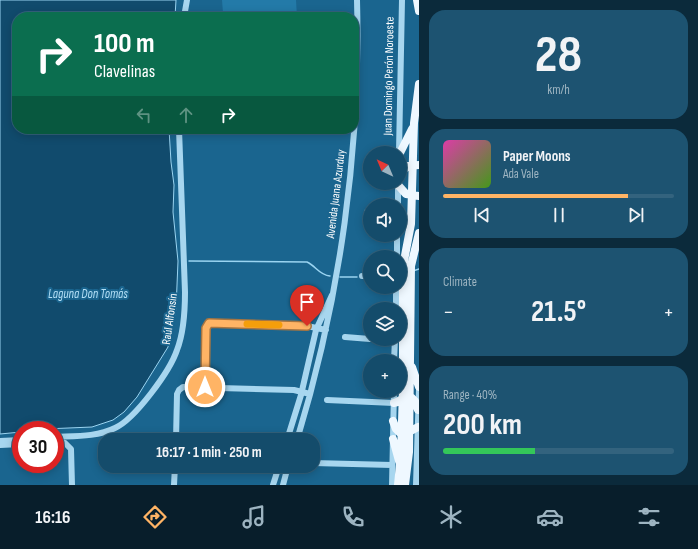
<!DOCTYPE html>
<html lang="en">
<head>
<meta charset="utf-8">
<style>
	:root { --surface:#144c6b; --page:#1d5371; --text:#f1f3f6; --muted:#9db4c1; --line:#33637e; --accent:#ffb465 }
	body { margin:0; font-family:"Sofia Sans Condensed",sans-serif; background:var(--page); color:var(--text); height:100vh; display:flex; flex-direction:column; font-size:15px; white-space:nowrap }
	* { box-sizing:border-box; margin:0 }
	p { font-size:13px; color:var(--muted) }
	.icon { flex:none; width:22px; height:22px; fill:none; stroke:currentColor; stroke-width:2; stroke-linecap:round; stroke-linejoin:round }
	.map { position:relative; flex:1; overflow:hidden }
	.drawer { display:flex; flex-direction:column; gap:10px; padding:10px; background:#0b2a3b; width:279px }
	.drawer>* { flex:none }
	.hud { position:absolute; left:12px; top:12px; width:347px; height:122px; border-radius:16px; box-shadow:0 2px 10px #0003,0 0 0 1px var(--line); background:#0b6e4f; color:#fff; overflow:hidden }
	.needle { width:26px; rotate:316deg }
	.tools { position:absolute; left:363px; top:146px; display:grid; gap:8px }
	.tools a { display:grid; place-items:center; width:44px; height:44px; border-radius:50%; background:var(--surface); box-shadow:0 2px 10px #0003,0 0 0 1px var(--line); font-size:20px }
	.speed { position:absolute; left:12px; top:421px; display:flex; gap:8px; font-size:20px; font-weight:700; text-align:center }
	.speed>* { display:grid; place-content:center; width:52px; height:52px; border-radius:50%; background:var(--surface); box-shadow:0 2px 10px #0003,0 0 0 1px var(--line); line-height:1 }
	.speed .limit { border:6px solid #d22; background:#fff; color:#111 }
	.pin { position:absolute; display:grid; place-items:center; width:34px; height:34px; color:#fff; margin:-41px -17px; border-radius:50% 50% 50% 0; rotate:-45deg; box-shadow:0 0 4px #0007 }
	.pin .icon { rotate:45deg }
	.me { position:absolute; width:44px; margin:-22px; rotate:0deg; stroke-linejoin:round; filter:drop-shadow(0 0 3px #0008) }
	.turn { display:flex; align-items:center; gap:14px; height:84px; padding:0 16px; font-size:18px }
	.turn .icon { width:52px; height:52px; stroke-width:2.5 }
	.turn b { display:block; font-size:28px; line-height:34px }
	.lanes { display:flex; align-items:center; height:38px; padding:0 16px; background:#0003; justify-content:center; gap:20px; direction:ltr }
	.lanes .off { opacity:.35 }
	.big { font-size:30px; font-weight:700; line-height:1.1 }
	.drawer .tile { flex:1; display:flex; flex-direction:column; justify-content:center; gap:6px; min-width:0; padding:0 14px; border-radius:16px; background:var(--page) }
	.drawer .dial { align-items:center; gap:0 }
	.dial b { font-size:52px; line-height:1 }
	.song { display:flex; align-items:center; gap:12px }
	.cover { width:48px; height:48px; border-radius:6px; background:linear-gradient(135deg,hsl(320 70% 55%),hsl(100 70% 35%)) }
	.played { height:4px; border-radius:2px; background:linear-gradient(90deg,var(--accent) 80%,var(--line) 80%) }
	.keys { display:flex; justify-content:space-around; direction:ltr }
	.heat { display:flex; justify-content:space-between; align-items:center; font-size:22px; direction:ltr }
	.charge { height:6px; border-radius:3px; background:linear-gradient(90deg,#34c759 40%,var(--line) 0) }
	.trip { position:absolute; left:98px; top:433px; width:222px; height:40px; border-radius:16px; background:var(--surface); box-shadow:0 2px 10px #0003,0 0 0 1px var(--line); font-weight:700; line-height:40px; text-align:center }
	.menu { display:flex; height:64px; justify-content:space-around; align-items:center; background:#081e2b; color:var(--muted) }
	.menu .icon { width:28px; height:28px }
	.menu .selected { color:var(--accent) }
	.menu b { font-size:18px; color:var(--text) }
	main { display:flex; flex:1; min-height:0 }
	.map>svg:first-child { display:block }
	.green { fill:#237aa8 }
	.water { fill:#114b6d; stroke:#9ad4f1 }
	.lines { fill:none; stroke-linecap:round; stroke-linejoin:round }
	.stream { stroke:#9ad4f1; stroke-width:1.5 }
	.minor { stroke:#a7d6ef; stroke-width:6 }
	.major { stroke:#eff8ff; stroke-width:8 }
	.route-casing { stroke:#a67542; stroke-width:10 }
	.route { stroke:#ffb465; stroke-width:7 }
	.slow { stroke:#f59e0b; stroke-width:7 }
	.labels { text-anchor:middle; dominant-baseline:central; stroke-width:4; stroke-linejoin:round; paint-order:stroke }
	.street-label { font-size:12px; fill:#fff; stroke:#1a658f }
	.water-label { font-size:13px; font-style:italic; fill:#b3dff6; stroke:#1a658f }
</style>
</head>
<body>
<main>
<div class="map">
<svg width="419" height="485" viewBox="0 0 419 485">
	<rect width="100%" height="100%" fill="#1a658f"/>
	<path class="green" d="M222 0H296L297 17H219V14L223 13Z"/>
	<path class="water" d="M0 0H176L175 17H17V129H169L171 162 174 185 173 212 178 261 176 309 168 347 137 397 124 412 113 420 92 427 21 430V432L0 434Z"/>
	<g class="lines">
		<path class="stream" d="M189 261 307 262C316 266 319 275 330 276
			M413 271 419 269
			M340 277H357"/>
		<path class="minor" d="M184 17 187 0
			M399 152 402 0
			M398 205V185
			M367 212H370
			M397 257V235
			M362 276H370
			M396 309V287
			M345 337 370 339
			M377 339 395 340
			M394 361 395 339
			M205 387 206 328 209 323 307 326 326 330
			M327 400 394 403
			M55 437C75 436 97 437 115 428 135 419 170 371 177 350 184 332 185 310 185 292L179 129
			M176 440 177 394 179 390 183 387 294 390 310 394
			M287 440 301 395 316 330 332 295
			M297 440C340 299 361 148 357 0
			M0 441 21 440
			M55 442 65 443 71 449 72 485
			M0 445 21 444
			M313 463 392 465
			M174 485 175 466
			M273 485 279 466
			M283 485 288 466
			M392 485 394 391
			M416 485 419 389"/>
		<path class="major" d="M417 0 419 11
			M400 153 412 129
			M400 173 408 166 419 165
			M398 185 406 194 419 196
			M412 367 419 387
			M394 403C401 402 402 396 410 396L415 401 418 410
			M393 421 396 429 401 434 407 433 418 427
			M393 439 399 461
			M398 485 401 454 403 389V266L411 224 414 123 419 84
			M405 485 409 452 411 266 419 233"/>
	</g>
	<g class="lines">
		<defs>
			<path id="route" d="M205 387 206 328 209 323 307 326"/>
		</defs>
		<use href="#route" class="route-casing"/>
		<use href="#route" class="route"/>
		<path class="slow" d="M247 324 279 325"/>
	</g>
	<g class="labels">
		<g class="street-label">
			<text transform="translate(389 76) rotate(-89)">Juan Domingo Perón Noroeste</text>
			<text transform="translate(336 194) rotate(-83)">Avenida Juana Azurduy</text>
			<text transform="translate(170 319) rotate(-82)">Raúl Alfonsín</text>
		</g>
		<g class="water-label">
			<text x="88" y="294">Laguna Don Tomás</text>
		</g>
	</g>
</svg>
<div class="tools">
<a><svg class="needle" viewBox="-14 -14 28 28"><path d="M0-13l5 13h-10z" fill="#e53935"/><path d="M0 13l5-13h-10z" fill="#9db4c1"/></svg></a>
<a><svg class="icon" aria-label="sound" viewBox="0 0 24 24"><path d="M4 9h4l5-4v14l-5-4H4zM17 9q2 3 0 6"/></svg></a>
<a><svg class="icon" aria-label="search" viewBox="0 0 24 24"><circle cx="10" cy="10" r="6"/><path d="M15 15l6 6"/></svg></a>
<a><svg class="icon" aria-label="layers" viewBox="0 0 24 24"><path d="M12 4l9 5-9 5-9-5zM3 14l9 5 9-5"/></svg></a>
<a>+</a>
</div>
<div class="speed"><div class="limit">30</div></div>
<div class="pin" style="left:307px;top:326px;background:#d93025"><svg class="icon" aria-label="arrive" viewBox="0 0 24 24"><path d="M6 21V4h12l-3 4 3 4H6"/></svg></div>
<svg class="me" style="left:205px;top:387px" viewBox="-20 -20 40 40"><circle r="17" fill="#ffb465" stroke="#fff" stroke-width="3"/><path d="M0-11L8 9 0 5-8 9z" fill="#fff"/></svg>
<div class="trip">16:17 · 1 min · 250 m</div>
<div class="hud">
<div class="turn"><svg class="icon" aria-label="right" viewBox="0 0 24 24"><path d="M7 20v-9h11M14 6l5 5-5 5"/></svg><div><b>100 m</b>Clavelinas</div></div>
<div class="lanes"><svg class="icon off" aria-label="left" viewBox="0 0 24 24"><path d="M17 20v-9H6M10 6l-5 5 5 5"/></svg><svg class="icon off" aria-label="ahead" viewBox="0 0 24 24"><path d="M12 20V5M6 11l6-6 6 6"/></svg><svg class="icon" aria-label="right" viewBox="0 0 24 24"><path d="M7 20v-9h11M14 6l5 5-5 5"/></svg></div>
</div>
</div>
<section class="drawer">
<div class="tile dial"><b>28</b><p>km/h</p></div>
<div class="tile">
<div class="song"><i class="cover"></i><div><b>Paper Moons</b><p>Ada Vale</p></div></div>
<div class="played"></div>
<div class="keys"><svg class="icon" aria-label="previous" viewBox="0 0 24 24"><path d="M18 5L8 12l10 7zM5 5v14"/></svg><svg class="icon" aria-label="pause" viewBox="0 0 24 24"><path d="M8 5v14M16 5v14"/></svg><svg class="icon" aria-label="next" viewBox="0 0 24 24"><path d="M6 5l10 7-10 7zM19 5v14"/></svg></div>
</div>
<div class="tile"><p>Climate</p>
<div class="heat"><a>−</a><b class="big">21.5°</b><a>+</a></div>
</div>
<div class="tile"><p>Range · 40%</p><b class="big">200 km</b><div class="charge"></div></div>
</section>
</main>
<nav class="menu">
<b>16:16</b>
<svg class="icon selected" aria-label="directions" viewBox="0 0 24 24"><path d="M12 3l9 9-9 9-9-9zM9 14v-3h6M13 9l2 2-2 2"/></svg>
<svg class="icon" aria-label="music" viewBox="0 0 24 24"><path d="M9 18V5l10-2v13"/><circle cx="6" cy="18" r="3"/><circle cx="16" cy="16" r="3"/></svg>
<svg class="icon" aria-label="phone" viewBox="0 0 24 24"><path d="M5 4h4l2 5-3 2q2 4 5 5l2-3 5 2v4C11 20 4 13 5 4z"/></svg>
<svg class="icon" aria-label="climate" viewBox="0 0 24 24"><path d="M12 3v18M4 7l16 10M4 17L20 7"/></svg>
<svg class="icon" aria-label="car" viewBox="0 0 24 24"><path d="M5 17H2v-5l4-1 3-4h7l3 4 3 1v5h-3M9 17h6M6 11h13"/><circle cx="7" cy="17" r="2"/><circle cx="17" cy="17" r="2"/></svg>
<svg class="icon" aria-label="filters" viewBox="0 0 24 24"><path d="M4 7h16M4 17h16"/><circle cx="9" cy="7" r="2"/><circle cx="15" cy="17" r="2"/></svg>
</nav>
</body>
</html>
